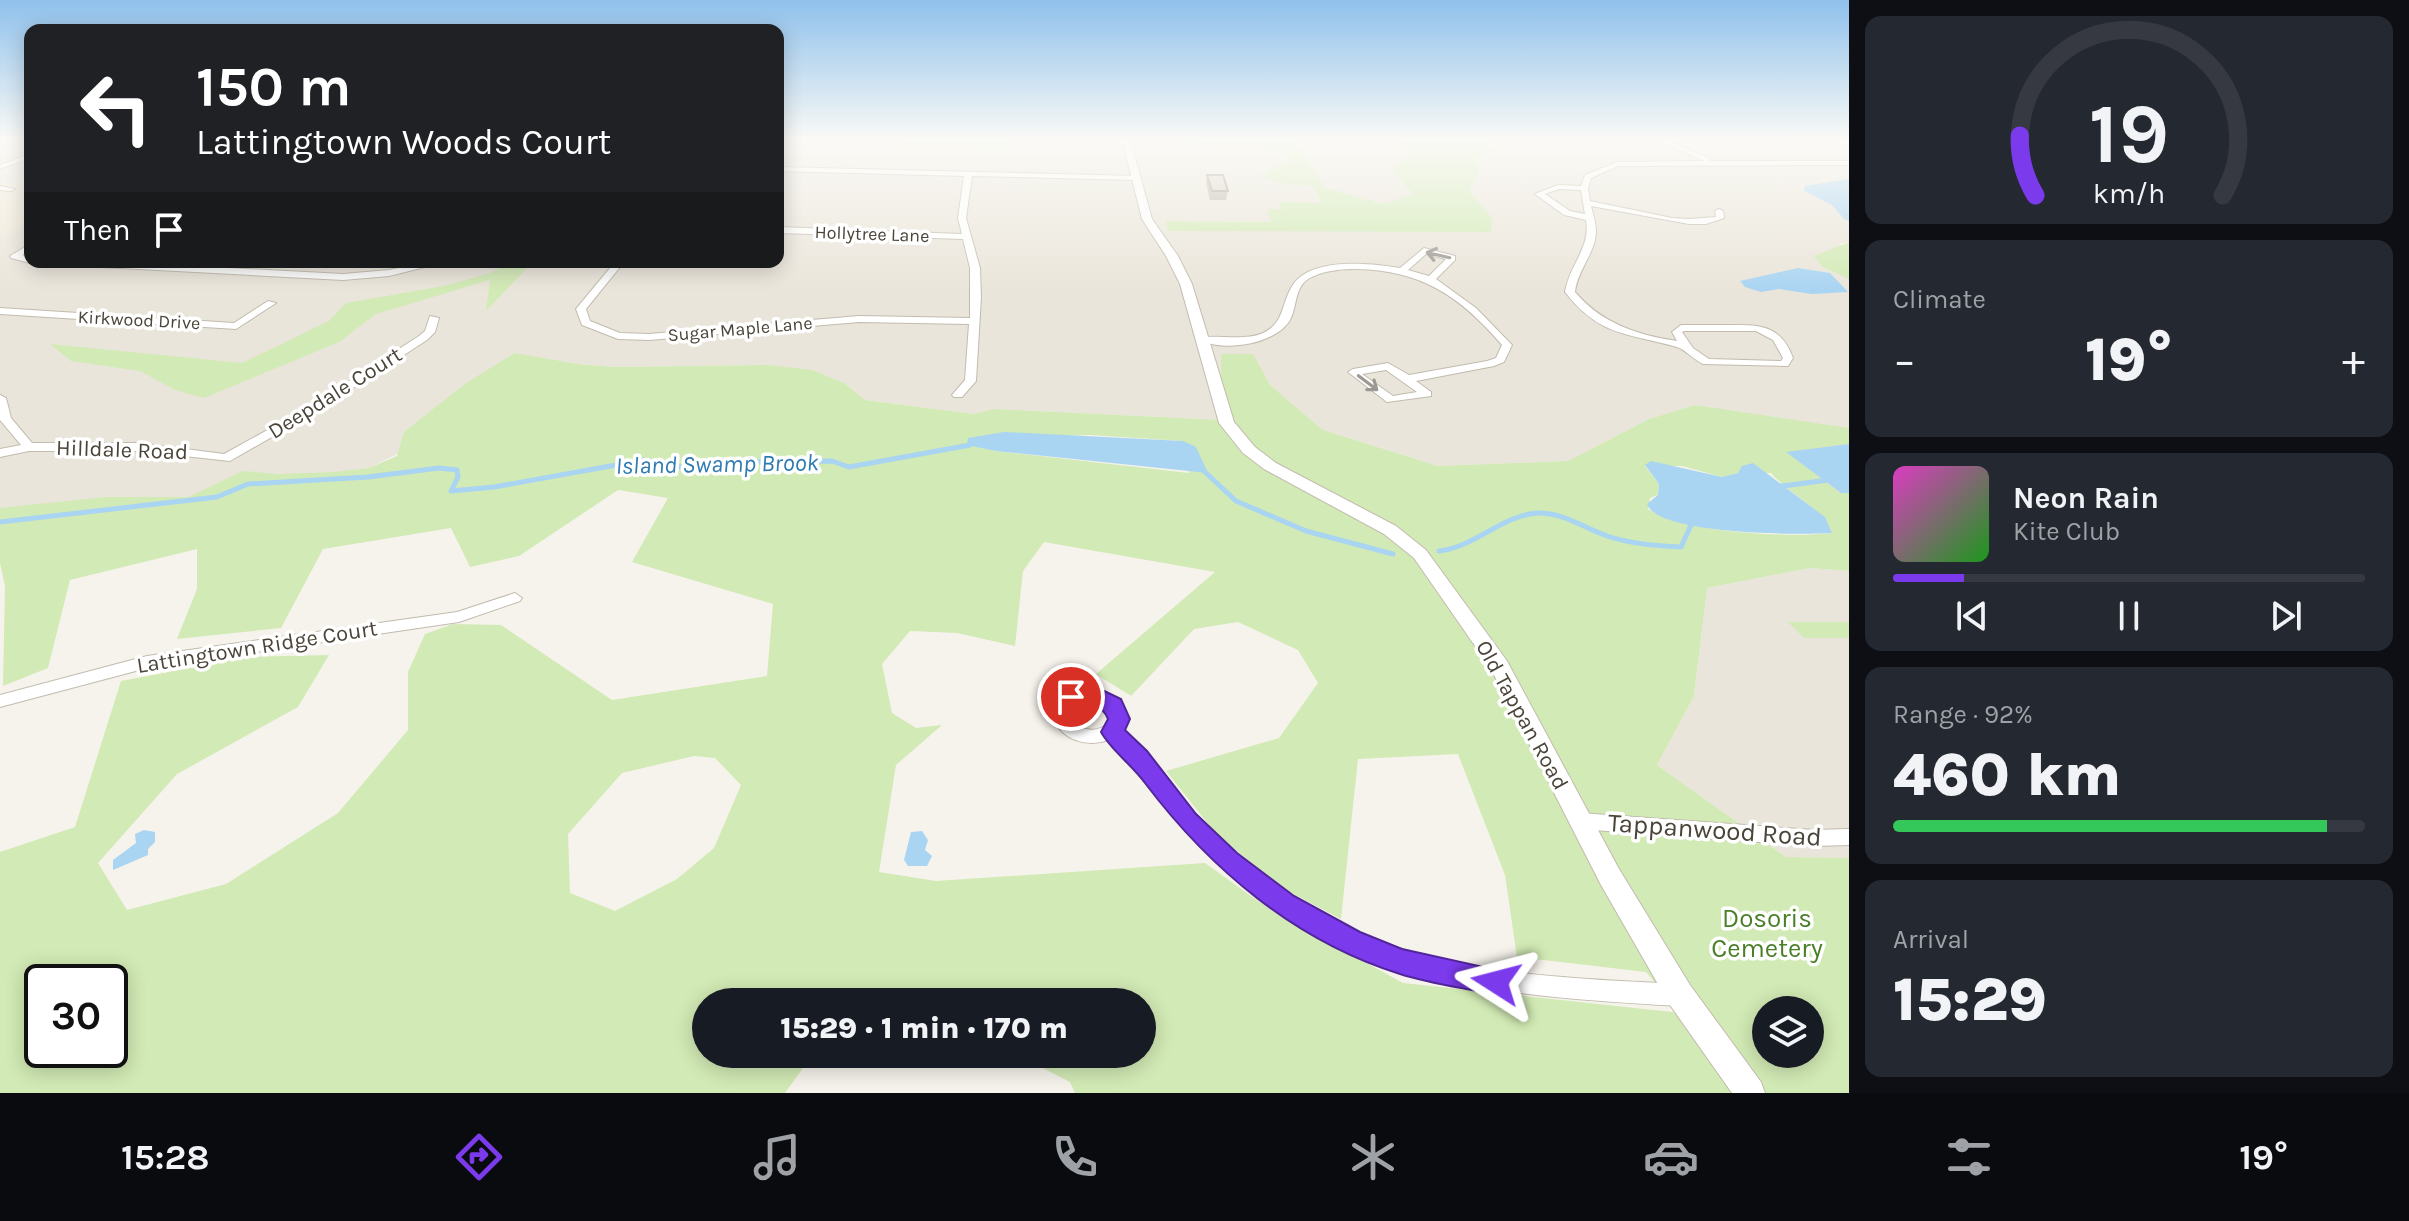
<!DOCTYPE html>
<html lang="en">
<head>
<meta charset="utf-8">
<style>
	:root { --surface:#171b24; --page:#242831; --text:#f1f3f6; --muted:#9ea1a6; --line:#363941; --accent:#7c3aed }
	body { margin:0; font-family:Karla,sans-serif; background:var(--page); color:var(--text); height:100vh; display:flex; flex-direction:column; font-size:30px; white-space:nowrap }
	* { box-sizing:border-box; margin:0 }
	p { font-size:26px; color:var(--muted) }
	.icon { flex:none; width:44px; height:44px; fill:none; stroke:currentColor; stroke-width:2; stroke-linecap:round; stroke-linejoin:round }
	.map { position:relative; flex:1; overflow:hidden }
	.sheet { display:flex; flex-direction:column; gap:16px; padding:16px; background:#0d0f14; width:560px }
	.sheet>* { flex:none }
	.top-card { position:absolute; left:24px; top:24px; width:760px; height:244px; border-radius:16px; box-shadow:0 4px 20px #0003; background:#202124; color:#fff; overflow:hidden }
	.buttons { position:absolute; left:1752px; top:996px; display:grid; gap:16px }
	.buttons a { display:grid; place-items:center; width:72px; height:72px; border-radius:50%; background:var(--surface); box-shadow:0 4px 20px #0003; font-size:40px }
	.speed { position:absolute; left:24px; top:964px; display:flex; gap:16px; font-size:40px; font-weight:700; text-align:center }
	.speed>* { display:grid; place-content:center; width:104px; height:104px; border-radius:50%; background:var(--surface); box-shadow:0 4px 20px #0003; line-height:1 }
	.speed .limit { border:4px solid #111; border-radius:12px; background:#fff; color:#111 }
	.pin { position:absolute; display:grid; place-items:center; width:68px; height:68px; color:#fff; margin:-34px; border:4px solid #fff; border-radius:50%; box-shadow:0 2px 8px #0007 }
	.me { position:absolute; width:88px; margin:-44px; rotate:279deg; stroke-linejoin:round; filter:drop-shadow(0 0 6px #0008) }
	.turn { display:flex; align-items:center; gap:28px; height:168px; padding:0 40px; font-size:36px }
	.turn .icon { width:104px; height:104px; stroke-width:2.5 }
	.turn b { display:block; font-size:56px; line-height:68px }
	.then { display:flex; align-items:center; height:76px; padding:0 40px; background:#0003; gap:16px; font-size:30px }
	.big { font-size:60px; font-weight:800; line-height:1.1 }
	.sheet .widget { flex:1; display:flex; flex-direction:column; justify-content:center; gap:12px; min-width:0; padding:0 28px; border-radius:16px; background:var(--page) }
	.sheet .dial { align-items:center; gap:0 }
	.dial svg { height:208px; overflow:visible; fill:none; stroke:var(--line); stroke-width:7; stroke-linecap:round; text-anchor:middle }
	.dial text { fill:var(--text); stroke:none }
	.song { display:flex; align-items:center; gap:24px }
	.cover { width:96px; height:96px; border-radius:12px; background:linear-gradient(135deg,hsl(310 70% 55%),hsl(120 70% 35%)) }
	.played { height:8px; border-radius:4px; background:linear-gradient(90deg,var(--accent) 15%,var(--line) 15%) }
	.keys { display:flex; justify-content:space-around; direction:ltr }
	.heat { display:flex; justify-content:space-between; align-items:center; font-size:44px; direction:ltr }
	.charge { height:12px; border-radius:6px; background:linear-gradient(90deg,#34c759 92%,var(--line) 0) }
	.trip { position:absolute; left:692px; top:988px; width:464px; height:80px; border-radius:40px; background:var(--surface); box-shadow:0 4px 20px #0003; font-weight:800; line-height:80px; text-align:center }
	.dock { display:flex; height:128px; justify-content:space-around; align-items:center; background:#090b0e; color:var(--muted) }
	.dock .icon { width:56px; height:56px }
	.dock .current { color:var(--accent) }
	.dock b { font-size:36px; color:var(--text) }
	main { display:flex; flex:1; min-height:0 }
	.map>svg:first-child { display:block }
	.residential { fill:#eae5da }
	.education { fill:#efe8d6 }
	.green { fill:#d2eab5; fill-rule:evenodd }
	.water { fill:#a9d4f2 }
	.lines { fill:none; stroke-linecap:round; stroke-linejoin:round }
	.stream { stroke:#a9d4f2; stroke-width:5 }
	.minor-casing { stroke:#c2bbae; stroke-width:2 }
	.tertiary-casing { stroke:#c2bbae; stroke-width:2 }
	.minor { fill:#fff; fill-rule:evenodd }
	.tertiary { fill:#fff; fill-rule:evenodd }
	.wall { fill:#bab2a6 }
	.building { fill:#d8cfc1; stroke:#979187; stroke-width:2 }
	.oneway { stroke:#9c9892 }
	.route { fill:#7c3aed; stroke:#51269a; stroke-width:2 }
	.labels { text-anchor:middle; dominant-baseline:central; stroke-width:7; stroke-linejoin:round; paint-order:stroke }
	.far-street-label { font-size:18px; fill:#4b4439; stroke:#fff }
	.street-label { font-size:22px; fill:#4b4439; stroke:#fff }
	.water-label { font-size:24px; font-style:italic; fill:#2e7ab2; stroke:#fff }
	.near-street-label { font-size:26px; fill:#4b4439; stroke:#fff }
	.near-park-label { font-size:26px; fill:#4a7f2a; stroke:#fff }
</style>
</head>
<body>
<main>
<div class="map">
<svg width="1849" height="1093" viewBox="0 0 1849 1093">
	<rect width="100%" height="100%" fill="#f6f3ec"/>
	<path class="residential" d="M0 139H30V262H778V139H1144L1284 151 1287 160 1261 177 1285 184 1312 186 1321 204 1279 203 1282 209H1267L1272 222 1167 221 1315 231 1490 232 1419 139H1849V242L1839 244 1849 266V509L1716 408 1695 405 1649 419 1568 461 1438 466 1323 430 1270 385 1223 420 993 409 974 414 864 400 844 383 768 365 615 367 577 364 369 468 0 531Z
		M1288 139H1395L1410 153 1414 194 1384 204 1325 188 1298 141Z
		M1810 568 1849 571V858L1786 857 1657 765 1694 696 1707 588Z"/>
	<path class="education" d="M30 174V223L0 237V186Z"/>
	<path class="green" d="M904 139H1009V149L902 147Z
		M1144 139 1297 141 1325 188 1384 204 1413 194 1392 169 1410 153 1395 139H1477L1494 149 1477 158 1479 174 1469 191 1493 219 1491 232 1168 231 1166 221 1271 222 1267 209H1281L1278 202 1321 203 1312 186 1285 184 1259 177 1287 160 1284 151Z
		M1849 242V279L1823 267 1814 256Z
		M514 262H533L486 311 490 280 376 314 339 342 204 398 175 390 140 371 71 361 50 344 242 363 329 321 346 303 444 286 490 273Z
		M515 353 577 364 615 367 768 365 812 370 844 383 865 400 974 414 993 409 1222 420 1221 354H1253L1270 385 1323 430 1438 466 1568 461 1649 419 1695 405 1849 428V444L1787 452 1840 493H1849V571L1810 568 1707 588 1694 696 1657 765 1786 857 1849 858V1093H1075L1070 1082 1015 1054H1142V1002H706V1054H813L785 1093H0V852L75 827 121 681 248 657 329 655 298 707 177 774 98 863 127 910 226 884 338 813 408 730V672L425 634 453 624 501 625 612 700 767 676 773 604 632 562 668 498 618 490 519 556 470 567 451 528 323 549 281 628 177 639 197 589V549L70 580 48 668 3 686 5 586 0 563V508L105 497H188L243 471 278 474 335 472 369 468 397 456 404 432 466 383ZM1090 435 1183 441 1189 473 996 451 967 444 1047 436ZM1645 466H1682L1722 477 1738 473H1771C1791 496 1818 504 1832 533 1792 538 1681 533 1648 509L1650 498 1658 495 1659 484ZM1044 542 1215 572 1096 674 1131 696 1194 629 1238 622 1298 650 1318 683 1279 738 1166 771 1217 835 1286 890 1341 919 1358 759 1458 754 1505 875 1517 957 1646 972 1681 1013 1403 983 1272 911 1205 863 936 881 879 872 896 765 942 725 916 728 892 713 882 664 910 631 957 633 1015 646 1023 571ZM694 756 715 758 741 785 714 848 677 879 615 911 570 893 568 834 622 773ZM42 982H110V1050H42ZM1766 1010H1810V1054H1766Z
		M1788 622H1849V638H1804Z"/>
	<path class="water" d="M1849 179V221L1844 219 1832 205 1804 191 1805 186Z
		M1798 268 1830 273 1848 292 1812 294 1779 289 1761 292 1745 287 1740 281Z
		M1004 432 1183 441 1196 447 1208 473 996 451 967 445 968 438Z
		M1849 444V493H1841L1786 452Z
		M1651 461 1722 477 1738 473 1742 466 1753 463 1825 517 1832 533C1801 535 1657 535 1647 504L1658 495 1659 484 1645 465Z
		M144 830 155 832V842L148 849V855L113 870V860L136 843 135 834Z
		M922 831 928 840 925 850 932 856 927 866H908L904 860 911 832Z"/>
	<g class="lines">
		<path class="stream" d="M1205 472 1236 501 1306 531 1393 554
			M1775 487 1828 480
			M0 522 217 497 248 484 368 477 439 468 457 470 458 477 451 491 494 487 644 460 686 468 737 462 832 461 849 467 970 445
			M1439 551C1475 547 1501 516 1537 513 1562 512 1584 528 1607 536 1631 544 1656 546 1681 547L1692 523"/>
		<defs>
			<path id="minor" d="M1654 139H1662L1710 158V161H1849V165L1618 166 1591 178 1588 189 1590 201 1672 218 1689 219 1716 217 1715 211 1719 209 1723 211 1724 218 1706 224H1689L1591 206C1593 214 1596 223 1596 231 1596 253 1577 270 1575 292 1601 323 1637 335 1677 341L1672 332 1681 325C1696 325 1711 325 1726 325 1758 325 1780 323 1793 358L1788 366 1703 364C1694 360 1686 350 1677 347 1628 333 1600 337 1565 292 1569 265 1591 248 1586 220L1564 215 1535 194 1558 185 1581 186 1585 175 1617 162 1704 161ZM1559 189 1581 190 1585 214 1570 211 1545 194ZM1684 331H1756L1773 340 1783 358 1781 361 1709 359 1693 348 1682 332Z
				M30 154V158L0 169V165Z
				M778 167 1137 176 1141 178 1137 180 972 176 966 218 980 268 981 297 976 381 962 397H954L952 395 965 380 969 324 859 322 649 340 618 339 582 325 576 309 615 262H624L586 309 590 321 620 333 649 334 859 316 970 318V268L963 239 778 233V227L962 234 958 218 964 176 778 171Z
				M0 186 15 189 11 191 0 190Z
				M30 244V251L22 255 30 257V262H33L30 263 11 258 10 256Z
				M1424 248 1455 256V260L1436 279 1476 308 1512 345 1504 362 1494 366 1416 381 1431 392V396L1387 402 1348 372 1353 369 1388 363 1409 375 1487 361 1496 358 1502 345C1460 296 1421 270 1356 269 1339 269 1322 271 1308 279 1295 288 1297 305 1291 318 1278 345 1221 353 1198 339 1208 333 1243 342 1263 333 1284 323 1281 306 1291 288 1307 256 1371 263 1400 268ZM1426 254 1446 259 1429 276 1408 270ZM1386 370 1417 392 1393 396 1362 374Z
				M60 262H114L343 274 389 270 428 262H445L389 276 343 280 64 265Z
				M268 301 276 303 236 329 0 314V308L234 323Z
				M430 316 439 318 435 332 427 340 319 410 230 461 138 451H29L0 457V449L21 445 0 420V395L6 398 11 418 32 443H138L224 454 311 406 419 336 425 331Z
				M515 593 522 598 520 601 459 622 147 668 0 707V695L147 656 457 612Z
				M1088 688C1109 694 1137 705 1122 731 1163 768 1192 817 1234 853 1266 880 1301 907 1339 925 1446 975 1565 978 1680 984L1688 987 1691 995 1688 1003 1680 1006C1508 996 1350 987 1217 862 1177 825 1149 777 1109 740 1059 757 1024 695 1088 688ZM1088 700 1100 704 1109 714V723C1097 733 1084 731 1072 722L1070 709 1079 702Z
				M1580 813 1814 830 1849 829V845L1814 846 1580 829 1573 827 1571 821 1573 815Z"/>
			<path id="tertiary" d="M1122 139H1130L1152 219 1178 256 1192 284 1234 422 1255 447 1276 463 1396 526 1426 550 1507 661 1619 869 1690 985 1761 1082 1765 1093H1732L1670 1005 1601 885 1491 669 1414 558 1384 534 1264 469 1243 453 1219 423 1180 284 1166 256 1142 219Z
				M1837 139H1849V145L1838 141Z"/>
		</defs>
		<use href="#minor" class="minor-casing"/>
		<use href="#tertiary" class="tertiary-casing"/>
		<use href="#minor" class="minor"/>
		<use href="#tertiary" class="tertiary"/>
	</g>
	<path class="wall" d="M1207 175 1228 191 1226 200H1210L1206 183Z"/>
	<path class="building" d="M1207 175H1223L1228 191H1212Z"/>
	<defs><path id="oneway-shaft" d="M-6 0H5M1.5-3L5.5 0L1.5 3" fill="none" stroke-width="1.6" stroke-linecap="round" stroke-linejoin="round" transform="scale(2)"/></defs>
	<g class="oneway">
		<use href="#oneway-shaft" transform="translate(1438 255) rotate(-167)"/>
		<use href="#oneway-shaft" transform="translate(1368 383) rotate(37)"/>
	</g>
	<linearGradient id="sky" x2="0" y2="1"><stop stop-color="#8fc1ec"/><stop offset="0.48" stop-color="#fbfaf6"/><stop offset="1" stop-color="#fbfaf6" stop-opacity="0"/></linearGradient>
	<rect width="1849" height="292" fill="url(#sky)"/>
	<path class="route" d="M1098 688 1121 699 1130 719 1125 730 1147 751 1196 814 1237 853 1294 896 1360 932 1402 949 1506 972 1510 982 1506 991 1496 995C1465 988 1431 984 1400 974 1295 941 1210 869 1145 783 1132 765 1111 750 1101 732L1108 719C1099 697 1081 708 1063 703L1060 697 1063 691Z"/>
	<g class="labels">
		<g class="far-street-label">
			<text transform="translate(872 234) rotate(2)">Hollytree Lane</text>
			<text transform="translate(139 320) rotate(3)">Kirkwood Drive</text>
			<text transform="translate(740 329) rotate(-5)">Sugar Maple Lane</text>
		</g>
		<g class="street-label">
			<text transform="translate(335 393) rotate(-32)">Deepdale Court</text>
			<text transform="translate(122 450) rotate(2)">Hilldale Road</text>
			<text transform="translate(257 647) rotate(-9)">Lattingtown Ridge Court</text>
			<text transform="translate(1522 715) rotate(61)">Old Tappan Road</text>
		</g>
		<g class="water-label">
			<text transform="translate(717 464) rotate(-1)">Island Swamp Brook</text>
		</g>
		<g class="near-street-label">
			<text transform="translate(1715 830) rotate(4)">Tappanwood Road</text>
		</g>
		<g class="near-park-label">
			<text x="1767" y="918">Dosoris<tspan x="1767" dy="30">Cemetery</tspan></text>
		</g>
	</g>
</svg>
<div class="buttons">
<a><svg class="icon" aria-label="layers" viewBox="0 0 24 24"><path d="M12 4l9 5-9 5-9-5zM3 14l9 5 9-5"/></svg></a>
</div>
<div class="speed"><div class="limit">30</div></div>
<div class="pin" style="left:1071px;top:697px;background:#d93025"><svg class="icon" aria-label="arrive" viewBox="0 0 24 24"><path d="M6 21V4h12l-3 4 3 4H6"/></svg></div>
<svg class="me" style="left:1496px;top:982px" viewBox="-20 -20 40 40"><path d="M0-17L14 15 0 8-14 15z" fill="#7c3aed" stroke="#fff" stroke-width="4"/></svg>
<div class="trip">15:29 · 1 min · 170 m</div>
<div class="top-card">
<div class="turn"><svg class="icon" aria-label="left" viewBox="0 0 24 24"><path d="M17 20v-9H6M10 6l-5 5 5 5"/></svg><div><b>150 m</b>Lattingtown Woods Court</div></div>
<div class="then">Then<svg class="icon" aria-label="arrive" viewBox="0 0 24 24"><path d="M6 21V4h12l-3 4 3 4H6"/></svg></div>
</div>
</div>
<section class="sheet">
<div class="widget dial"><svg viewBox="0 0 100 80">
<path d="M14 69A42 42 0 1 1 86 69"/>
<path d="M14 69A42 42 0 0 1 8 46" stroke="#7c3aed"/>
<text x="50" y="56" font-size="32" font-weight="700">19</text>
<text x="50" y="72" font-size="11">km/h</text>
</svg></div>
<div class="widget"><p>Climate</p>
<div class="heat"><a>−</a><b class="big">19°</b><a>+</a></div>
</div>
<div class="widget">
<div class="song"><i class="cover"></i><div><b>Neon Rain</b><p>Kite Club</p></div></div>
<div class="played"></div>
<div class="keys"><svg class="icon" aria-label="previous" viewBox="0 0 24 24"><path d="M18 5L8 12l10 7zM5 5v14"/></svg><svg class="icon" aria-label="pause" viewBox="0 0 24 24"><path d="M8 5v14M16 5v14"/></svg><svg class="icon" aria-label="next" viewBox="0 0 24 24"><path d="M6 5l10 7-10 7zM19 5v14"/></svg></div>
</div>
<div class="widget"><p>Range · 92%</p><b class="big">460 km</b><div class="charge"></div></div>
<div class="widget"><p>Arrival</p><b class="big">15:29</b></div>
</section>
</main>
<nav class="dock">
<b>15:28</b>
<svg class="icon current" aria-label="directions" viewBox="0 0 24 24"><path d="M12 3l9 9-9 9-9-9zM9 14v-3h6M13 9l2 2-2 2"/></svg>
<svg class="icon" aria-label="music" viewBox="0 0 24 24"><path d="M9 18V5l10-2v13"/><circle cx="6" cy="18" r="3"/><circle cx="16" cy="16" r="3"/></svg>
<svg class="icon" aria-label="phone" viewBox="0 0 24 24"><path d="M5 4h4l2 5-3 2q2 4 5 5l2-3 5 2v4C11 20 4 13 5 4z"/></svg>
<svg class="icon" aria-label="climate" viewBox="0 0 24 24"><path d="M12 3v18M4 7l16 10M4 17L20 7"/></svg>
<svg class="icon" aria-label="car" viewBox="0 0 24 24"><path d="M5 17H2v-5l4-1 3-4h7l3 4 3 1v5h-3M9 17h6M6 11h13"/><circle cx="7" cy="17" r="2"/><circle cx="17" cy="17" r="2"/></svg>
<svg class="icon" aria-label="filters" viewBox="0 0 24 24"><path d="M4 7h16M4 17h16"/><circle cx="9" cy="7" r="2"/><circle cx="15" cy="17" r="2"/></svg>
<b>19°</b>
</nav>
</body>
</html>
